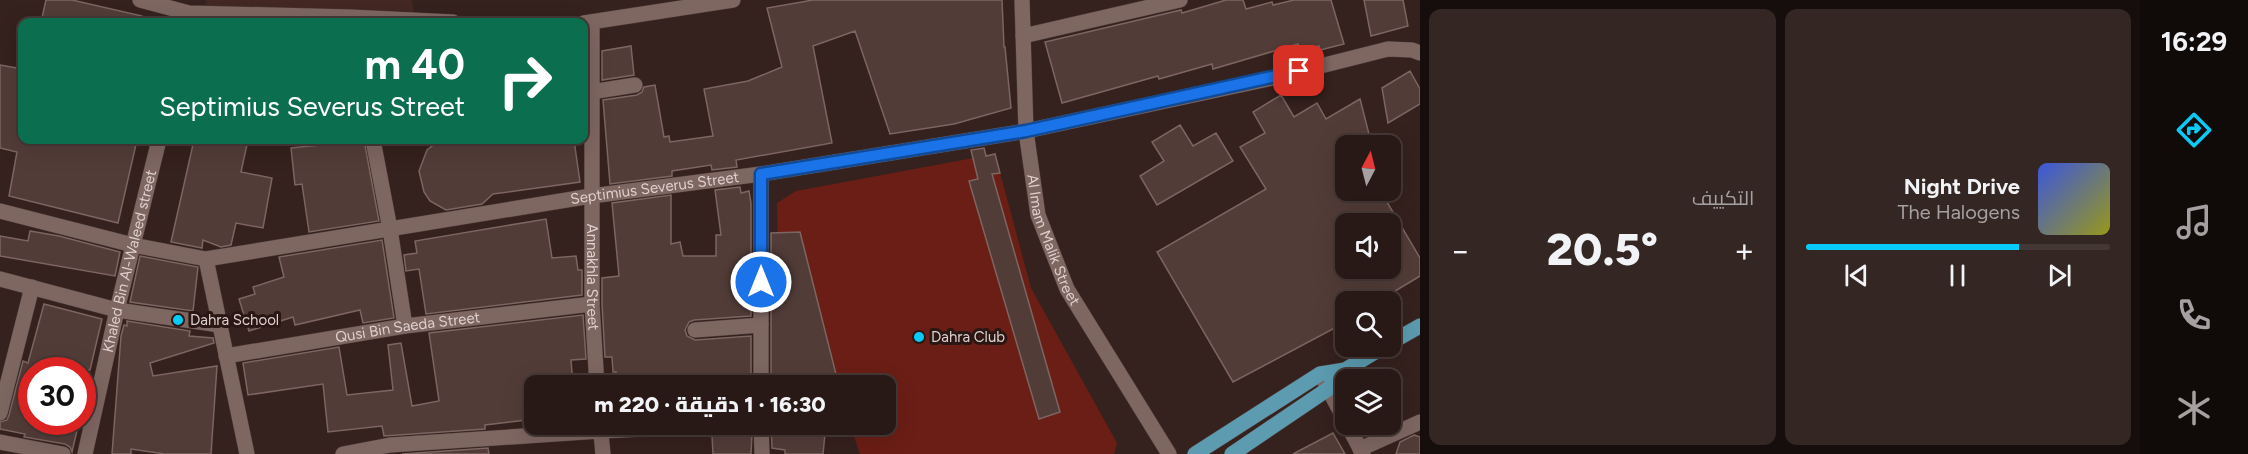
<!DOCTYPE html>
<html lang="ar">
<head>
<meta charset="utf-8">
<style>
	:root { --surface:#281916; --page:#342623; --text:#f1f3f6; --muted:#a5a0a1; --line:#443835; --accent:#09cbfa }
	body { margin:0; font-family:Figtree,Cairo,sans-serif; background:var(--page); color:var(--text); direction:rtl; height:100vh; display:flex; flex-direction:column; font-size:22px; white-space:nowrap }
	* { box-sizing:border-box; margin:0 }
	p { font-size:20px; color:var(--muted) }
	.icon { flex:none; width:33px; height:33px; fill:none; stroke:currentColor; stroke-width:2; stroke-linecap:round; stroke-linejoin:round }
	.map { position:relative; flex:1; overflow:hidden; direction:ltr }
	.side { display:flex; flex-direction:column; gap:9px; padding:9px; background:#160e0c; width:720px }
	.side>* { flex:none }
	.hud { position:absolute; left:18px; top:18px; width:570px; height:126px; border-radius:12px; box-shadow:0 6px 24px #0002,0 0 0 2px var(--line); direction:rtl; background:#0b6e4f; color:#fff; overflow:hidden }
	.needle { width:39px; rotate:7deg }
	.fabs { position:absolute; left:1335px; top:135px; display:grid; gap:12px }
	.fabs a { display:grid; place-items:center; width:66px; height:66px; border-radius:12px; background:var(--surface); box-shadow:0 6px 24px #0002,0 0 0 2px var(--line); font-size:30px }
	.speed { position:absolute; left:18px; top:357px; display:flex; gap:12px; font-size:30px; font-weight:700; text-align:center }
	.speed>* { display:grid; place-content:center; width:78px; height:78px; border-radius:50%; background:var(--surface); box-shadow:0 6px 24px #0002,0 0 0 2px var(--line); line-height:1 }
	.speed .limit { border:9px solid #d22; background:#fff; color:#111 }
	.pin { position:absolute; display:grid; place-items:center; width:51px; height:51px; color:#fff; margin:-26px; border-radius:12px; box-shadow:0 3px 9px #0006 }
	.me { position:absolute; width:66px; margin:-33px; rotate:0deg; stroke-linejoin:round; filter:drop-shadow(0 0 4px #0008) }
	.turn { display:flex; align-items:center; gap:21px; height:126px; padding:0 24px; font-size:27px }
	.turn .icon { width:78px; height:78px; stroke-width:2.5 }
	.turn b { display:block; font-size:42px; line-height:51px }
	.big { font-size:45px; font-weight:800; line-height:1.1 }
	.side .widget { flex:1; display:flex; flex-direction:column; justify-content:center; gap:9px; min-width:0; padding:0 21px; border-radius:12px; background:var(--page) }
	.song { display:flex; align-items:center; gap:18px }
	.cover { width:72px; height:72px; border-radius:9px; background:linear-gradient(135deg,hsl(230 70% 55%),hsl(60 70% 35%)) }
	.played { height:6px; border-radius:3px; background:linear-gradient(90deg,var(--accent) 70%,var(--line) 70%) }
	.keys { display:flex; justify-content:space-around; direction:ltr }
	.heat { display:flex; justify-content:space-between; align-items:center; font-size:33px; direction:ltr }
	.side .tiles { flex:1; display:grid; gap:9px; grid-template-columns:repeat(2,1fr) }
	.trip { position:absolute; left:524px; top:375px; width:372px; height:60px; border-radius:12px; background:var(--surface); box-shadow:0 6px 24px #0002,0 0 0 2px var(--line); font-weight:800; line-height:60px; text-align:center; direction:rtl }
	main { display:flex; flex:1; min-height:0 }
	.menu { display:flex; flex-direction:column; width:108px; justify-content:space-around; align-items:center; background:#100a09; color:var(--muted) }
	.menu .icon { width:42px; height:42px }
	.menu .current { color:var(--accent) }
	.menu b { font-size:27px; color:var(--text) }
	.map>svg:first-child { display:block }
	.built { fill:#422723 }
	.green { fill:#6b1e15 }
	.building { fill:#523c38; stroke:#7d6561; stroke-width:1.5; fill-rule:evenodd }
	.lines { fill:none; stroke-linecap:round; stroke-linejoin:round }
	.minor-casing { stroke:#4e3d3b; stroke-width:16 }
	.major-casing { stroke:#4e3d3b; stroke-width:16 }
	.minor { stroke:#7e6661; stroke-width:15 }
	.major { stroke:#5c9bb0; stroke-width:15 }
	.route-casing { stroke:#114b97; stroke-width:15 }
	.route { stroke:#1a73e8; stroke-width:10 }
	.poi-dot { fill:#09cbfa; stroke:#2a1714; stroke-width:2 }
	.labels { text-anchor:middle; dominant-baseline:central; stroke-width:6; stroke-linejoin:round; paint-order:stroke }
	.street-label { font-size:15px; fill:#ded0ce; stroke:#2a1714 }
	.poi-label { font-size:15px; fill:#ded0ce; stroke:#2a1714; text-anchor:start }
</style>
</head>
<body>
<main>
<nav class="menu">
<b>16:29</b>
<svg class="icon current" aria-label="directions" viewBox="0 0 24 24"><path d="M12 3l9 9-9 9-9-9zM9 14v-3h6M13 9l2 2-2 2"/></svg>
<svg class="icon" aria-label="music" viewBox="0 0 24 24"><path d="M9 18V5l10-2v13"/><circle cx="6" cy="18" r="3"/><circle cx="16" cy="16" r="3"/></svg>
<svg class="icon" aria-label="phone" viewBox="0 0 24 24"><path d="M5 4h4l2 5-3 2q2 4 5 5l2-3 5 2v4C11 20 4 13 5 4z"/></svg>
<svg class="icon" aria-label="climate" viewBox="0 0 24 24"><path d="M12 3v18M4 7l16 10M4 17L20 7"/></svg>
</nav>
<section class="side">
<div class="tiles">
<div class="widget">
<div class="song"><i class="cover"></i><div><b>Night Drive</b><p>The Halogens</p></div></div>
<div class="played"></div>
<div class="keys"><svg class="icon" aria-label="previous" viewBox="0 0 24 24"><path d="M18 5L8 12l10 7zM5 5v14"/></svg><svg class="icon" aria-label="pause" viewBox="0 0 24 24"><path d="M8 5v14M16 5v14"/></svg><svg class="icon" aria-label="next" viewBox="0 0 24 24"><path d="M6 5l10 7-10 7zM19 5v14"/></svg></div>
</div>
<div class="widget"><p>التكييف</p>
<div class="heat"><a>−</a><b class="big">20.5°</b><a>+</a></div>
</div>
</div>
</section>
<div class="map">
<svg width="1420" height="454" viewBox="0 0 1420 454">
	<rect width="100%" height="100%" fill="#35211d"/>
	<path class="built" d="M206 0H412L414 13 205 8Z"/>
	<path class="green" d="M995 154 1031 288 1117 443 1114 454H860L850 425 885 424V386L780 385 777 203 796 191Z"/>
	<path class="building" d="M46 0H72L142 16 141 22H41Z
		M813 0H1002L1004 47H1005L1011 108 954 124 890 134 855 31 813 46 832 143 736 160 737 167 712 170 711 165 672 171V176L610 184 603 100 637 95 642 92 644 87 655 85 664 137 669 136 670 142 713 136 704 89 748 81 782 67 767 8Z
		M1226 0H1243L1246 9 1272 2 1273 5 1294 0H1331L1344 44 1320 50 1319 46 1300 51 1298 44 1213 69 1212 64 1159 79 1158 76 1062 103 1045 42 1181 10 1182 13Z
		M1364 0H1403L1408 26 1371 36Z
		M631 46 634 75 602 80V51Z
		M0 65 22 69V140H137L118 223 9 196 17 152 0 148Z
		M1410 71 1420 89V104L1388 123 1382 88Z
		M1281 95 1294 117 1317 103 1326 119 1360 99 1369 134 1346 146V190H1380L1420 258V276L1377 302H1346V322L1233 382 1157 252 1266 189 1240 147 1265 133 1253 112ZM1346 224H1390V268H1346Z
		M1180 125 1193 146 1216 133 1233 161 1157 205 1140 176 1164 161 1152 142Z
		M194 140H248L241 172 272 178 263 228 236 223 231 245 221 247 203 240 202 248 171 242Z
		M320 140H364L379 221 309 232 302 184 295 185 291 148 320 145Z
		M440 140H574L580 182 493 194 482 204 446 210 430 201 424 192 419 171 427 150Z
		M984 148 986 156 995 154 1000 173 992 174 1060 412 1039 419 969 181 978 179 971 150Z
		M740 187 741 193 749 191 751 203V316L694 320 689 322 685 330 687 336 695 340 751 336V386H616V372H613L612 357H605L602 304V278L619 276 612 203 671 195V244L680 242 683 256H716V235H721L715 190Z
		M546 219 552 258 576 256 578 270H582V295L426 314 419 269 406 271 404 255 417 253 415 241Z
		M30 231 59 236 120 252 115 276 0 256V236L28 241Z
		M800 232 839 386H771V233Z
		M382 240 394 318 363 323 360 310 295 325 293 317 249 331 239 299 255 294 253 287 284 277 279 257Z
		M140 256 198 267 193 311 130 302Z
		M44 304 102 319 90 370H32V422H79L72 452 70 447 65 444 24 437 25 434 0 429V422L7 420 9 415 23 361 28 363Z
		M583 315 586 359 571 360 573 386H534V419L485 425V429L384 436 382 426 328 432 323 384 248 395 243 363 339 347 347 395 393 390 388 345 401 343 412 406 439 401 429 333Z
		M127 321 190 331 189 336 213 338 214 343 150 363 153 376 217 366 211 454H165L131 449V454H112L121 336 124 325 127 326Z
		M771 424H789L798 427 797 431 825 434 823 454H785V450L772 448Z
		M752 433 751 454H713L712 436Z
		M1333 433 1345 454H1293Z
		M1414 435 1420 437V454H1396L1400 442Z
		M488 448 489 454H402Z"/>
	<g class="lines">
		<defs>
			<g id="minor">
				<path d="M140 0 189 13 350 17 453 22"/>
				<path id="s1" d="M1022 0 1026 131 1038 215 1067 289 1169 454"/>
				<path d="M584 23 733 0"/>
				<path id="s2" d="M592 23V304L597 386"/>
				<path d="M1023 36 1180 0"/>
				<path d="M591 92 635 85"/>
				<path d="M373 140 390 229 405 326"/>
				<path id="s3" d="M0 211 133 245 206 259 591 196 761 174 1026 131 1277 77 1388 49 1412 50 1420 53"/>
				<path d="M206 259 247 454"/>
				<path d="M0 279 117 310 220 325"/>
				<path d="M695 330 761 325"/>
				<path id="s4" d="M226 356 405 326 592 304"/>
				<path d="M1323 379 1346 422"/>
				<path d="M761 386V174"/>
				<path d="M0 413 32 287"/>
				<path d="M600 424 603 454"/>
				<path d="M761 424 762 454"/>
				<path d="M1347 424 1363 454"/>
				<path d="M0 442 63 454"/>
				<path d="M1360 449 1420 422"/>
				<path id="s5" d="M85 454 117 310 159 140"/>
				<path d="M343 454 390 445 600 431 750 424"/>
			</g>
			<path id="major" d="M1390 343 1420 326
				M1195 454 1320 374 1345 370
				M1232 454 1328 389 1345 370 1385 346"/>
		</defs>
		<use href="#minor" class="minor-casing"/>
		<use href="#major" class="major-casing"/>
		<use href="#minor" class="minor"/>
		<use href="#major" class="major"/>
	</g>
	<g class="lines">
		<defs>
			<path id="route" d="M761 282V174L1026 131 1299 71"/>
		</defs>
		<use href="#route" class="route-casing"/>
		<use href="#route" class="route"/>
	</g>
	<g class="poi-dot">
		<circle cx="178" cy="320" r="6"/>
		<circle cx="919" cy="337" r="6"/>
	</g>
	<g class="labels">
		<g class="street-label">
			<text stroke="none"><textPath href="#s3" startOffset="666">Septimius Severus Street</textPath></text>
			<text stroke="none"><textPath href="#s1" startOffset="244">Al Imam Malik Street</textPath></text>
			<text stroke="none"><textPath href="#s5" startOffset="198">Khaled Bin Al-Waleed street</textPath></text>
			<text stroke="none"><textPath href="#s2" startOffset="254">Annakhla Street</textPath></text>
			<text stroke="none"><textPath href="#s4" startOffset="184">Qusi Bin Saeda Street</textPath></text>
		</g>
		<g class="poi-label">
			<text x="190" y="320">Dahra School</text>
			<text x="931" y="337">Dahra Club</text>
		</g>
	</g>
</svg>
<div class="fabs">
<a><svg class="needle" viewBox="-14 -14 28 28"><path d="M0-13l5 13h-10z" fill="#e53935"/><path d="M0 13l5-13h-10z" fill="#a5a0a1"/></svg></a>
<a><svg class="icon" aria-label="sound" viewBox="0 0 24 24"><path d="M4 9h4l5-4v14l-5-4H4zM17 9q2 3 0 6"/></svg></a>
<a><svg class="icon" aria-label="search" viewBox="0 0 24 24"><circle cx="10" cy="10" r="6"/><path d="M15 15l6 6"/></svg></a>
<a><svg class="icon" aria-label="layers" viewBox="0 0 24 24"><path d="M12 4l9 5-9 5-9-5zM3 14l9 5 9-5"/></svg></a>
</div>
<div class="speed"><div class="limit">30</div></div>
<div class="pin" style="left:1299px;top:71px;background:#d93025"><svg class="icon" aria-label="arrive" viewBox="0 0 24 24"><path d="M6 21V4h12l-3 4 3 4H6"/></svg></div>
<svg class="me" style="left:761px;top:282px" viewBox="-20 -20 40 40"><circle r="17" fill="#1a73e8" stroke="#fff" stroke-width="3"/><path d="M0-11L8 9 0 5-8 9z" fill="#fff"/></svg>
<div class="trip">16:30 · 1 دقيقة · 220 m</div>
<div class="hud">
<div class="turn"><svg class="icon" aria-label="right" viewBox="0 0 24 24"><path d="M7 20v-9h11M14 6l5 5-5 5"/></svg><div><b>40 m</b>Septimius Severus Street</div></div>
</div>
</div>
</main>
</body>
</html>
